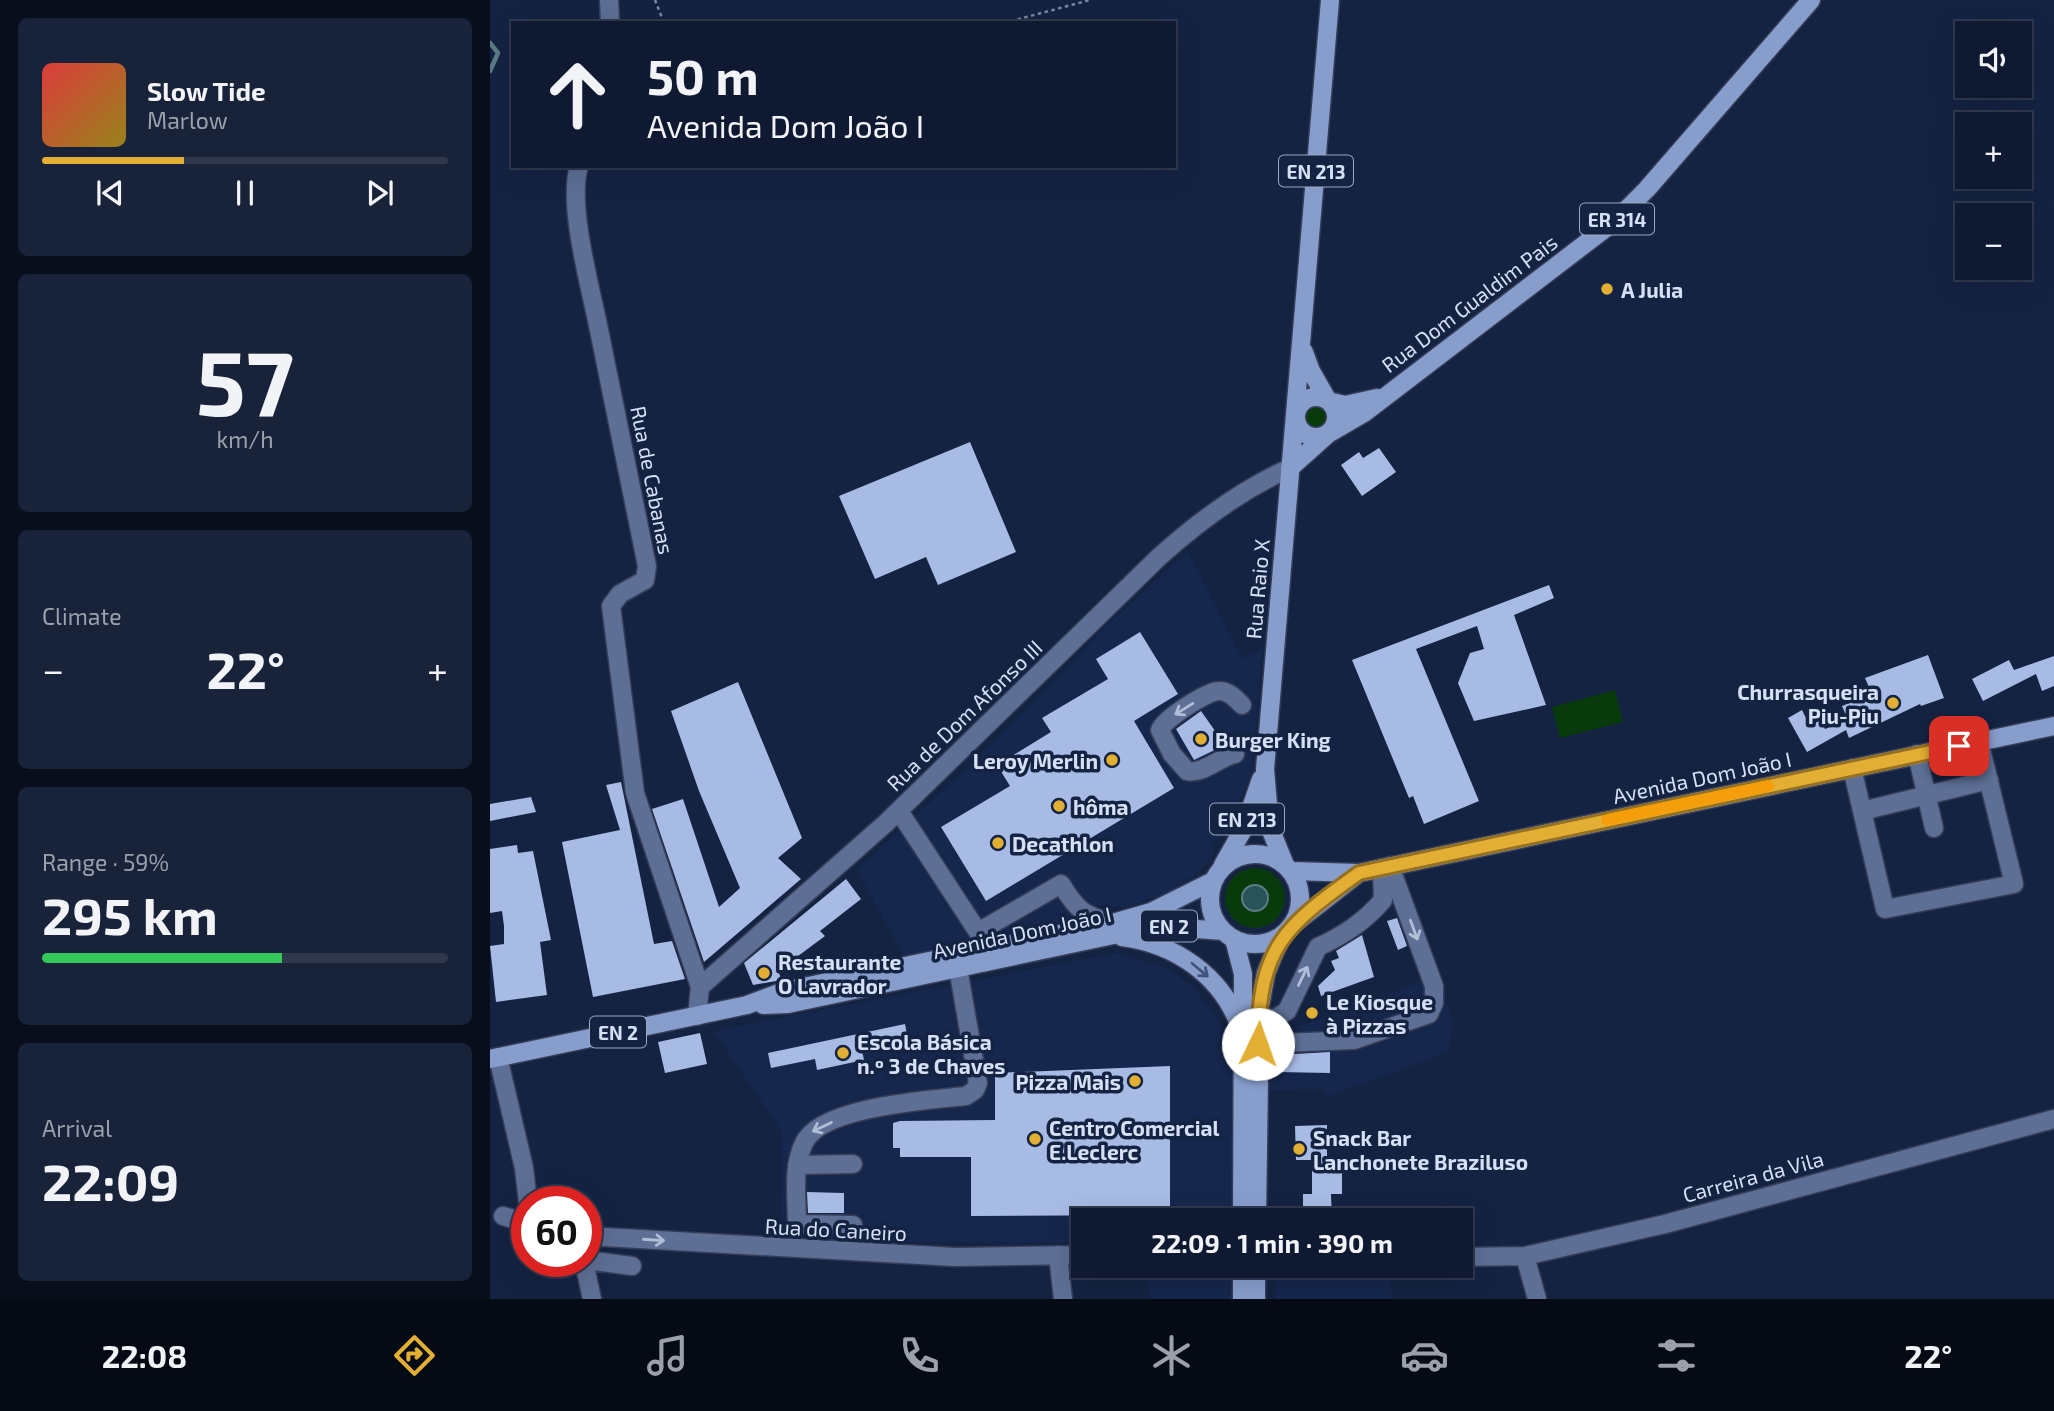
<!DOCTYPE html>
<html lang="en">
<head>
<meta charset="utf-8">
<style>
	:root { --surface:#0f1a32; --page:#18233a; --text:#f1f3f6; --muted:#9ba1ac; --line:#2f384d; --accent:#e3ae34 }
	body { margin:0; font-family:"Exo 2",sans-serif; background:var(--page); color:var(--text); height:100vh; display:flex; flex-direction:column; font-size:26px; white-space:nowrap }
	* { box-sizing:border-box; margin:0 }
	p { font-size:23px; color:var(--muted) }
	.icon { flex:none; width:38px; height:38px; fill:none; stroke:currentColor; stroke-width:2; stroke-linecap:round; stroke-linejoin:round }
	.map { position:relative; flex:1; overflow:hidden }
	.panel { display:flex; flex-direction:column; gap:18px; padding:18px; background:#080e1c; width:490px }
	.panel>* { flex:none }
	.banner { position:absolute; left:21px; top:21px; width:665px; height:147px; border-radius:0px; box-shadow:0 7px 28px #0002,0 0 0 2px var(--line); background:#0f1a32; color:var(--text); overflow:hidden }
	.controls { position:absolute; left:1465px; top:21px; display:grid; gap:14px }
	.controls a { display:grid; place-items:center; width:77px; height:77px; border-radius:0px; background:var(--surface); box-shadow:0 7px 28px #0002,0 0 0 2px var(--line); font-size:35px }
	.speed { position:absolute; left:21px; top:1186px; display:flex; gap:14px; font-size:35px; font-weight:700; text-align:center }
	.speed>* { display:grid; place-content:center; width:91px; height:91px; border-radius:50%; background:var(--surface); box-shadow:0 7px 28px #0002,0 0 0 2px var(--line); line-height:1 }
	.speed .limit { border:10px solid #d22; background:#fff; color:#111 }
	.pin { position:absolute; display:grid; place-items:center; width:60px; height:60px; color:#fff; margin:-30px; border-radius:14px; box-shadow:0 4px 10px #0006 }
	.me { position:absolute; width:77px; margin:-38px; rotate:3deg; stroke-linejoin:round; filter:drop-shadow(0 0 5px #0008) }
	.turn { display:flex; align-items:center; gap:24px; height:147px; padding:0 21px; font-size:32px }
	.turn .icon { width:91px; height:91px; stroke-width:2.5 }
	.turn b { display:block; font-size:49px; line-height:60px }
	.big { font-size:52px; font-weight:700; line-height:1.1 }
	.panel .card { flex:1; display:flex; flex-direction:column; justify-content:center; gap:10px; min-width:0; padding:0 24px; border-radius:10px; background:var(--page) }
	.panel .dial { align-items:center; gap:0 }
	.dial b { font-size:91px; line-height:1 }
	.song { display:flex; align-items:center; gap:21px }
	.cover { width:84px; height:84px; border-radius:10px; background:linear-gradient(135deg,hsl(0 70% 55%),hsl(50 70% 35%)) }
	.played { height:7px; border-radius:4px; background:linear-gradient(90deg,var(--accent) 35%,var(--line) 35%) }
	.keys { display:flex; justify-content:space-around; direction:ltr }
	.heat { display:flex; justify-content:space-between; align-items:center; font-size:38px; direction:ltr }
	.charge { height:10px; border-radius:5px; background:linear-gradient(90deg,#34c759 59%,var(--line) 0) }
	.trip { position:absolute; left:581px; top:1208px; width:402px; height:70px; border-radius:0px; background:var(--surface); box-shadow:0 7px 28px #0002,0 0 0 2px var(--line); font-weight:700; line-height:70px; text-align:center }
	.tab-bar { display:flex; height:112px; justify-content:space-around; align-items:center; background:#060a14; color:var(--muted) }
	.tab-bar .icon { width:49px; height:49px }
	.tab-bar .selected { color:var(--accent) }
	.tab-bar b { font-size:32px; color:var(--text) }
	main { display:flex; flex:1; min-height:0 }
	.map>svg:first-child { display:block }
	.built { fill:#16274d }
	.green { fill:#083a0c }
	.water { fill:#285357; stroke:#5c7d86; stroke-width:2 }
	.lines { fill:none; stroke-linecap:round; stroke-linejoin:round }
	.stream { stroke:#5c7d86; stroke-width:4.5 }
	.building { fill:#a7bbe4 }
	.minor-casing { stroke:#353d59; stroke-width:21 }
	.major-casing { stroke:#353d59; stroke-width:21 }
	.path { stroke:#7b88a2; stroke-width:2.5; stroke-dasharray:3.5 3.5; stroke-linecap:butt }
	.minor { stroke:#5d6f95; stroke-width:18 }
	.major { stroke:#879ecd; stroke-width:18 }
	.oneway { stroke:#b1bed8 }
	.oneway2 { stroke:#42547a }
	.route-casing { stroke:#947122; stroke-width:18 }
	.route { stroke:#e3ae34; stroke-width:12 }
	.slow { stroke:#f59e0b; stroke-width:12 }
	.poi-dot { fill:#e3ae34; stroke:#142342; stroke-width:2.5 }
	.labels { text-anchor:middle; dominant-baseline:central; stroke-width:7; stroke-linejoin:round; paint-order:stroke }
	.shield { fill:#142342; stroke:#9ba7bf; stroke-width:2 }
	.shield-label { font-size:19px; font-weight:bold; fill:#d5e0f5 }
	.poi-label { font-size:21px; font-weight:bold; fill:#d5e0f5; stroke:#142342; text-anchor:start }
	.street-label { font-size:21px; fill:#d5e0f5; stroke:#142342 }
</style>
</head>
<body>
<main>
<section class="panel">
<div class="card">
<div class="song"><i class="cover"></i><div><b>Slow Tide</b><p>Marlow</p></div></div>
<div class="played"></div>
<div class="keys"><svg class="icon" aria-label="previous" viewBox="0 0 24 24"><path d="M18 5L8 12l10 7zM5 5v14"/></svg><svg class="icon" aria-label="pause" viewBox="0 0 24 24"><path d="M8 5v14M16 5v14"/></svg><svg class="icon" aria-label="next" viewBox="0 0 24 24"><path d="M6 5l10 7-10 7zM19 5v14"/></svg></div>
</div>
<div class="card dial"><b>57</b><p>km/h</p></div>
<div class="card"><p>Climate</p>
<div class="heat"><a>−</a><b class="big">22°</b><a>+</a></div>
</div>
<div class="card"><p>Range · 59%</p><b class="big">295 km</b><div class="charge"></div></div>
<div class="card"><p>Arrival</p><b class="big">22:09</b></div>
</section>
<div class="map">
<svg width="1564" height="1299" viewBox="0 0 1564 1299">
	<rect width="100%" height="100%" fill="#142342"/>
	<path class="built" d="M698 551 752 659 773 648 761 772 738 832 721 843 725 853 706 874 677 893 636 907 604 906 581 920 413 956 367 869 484 762 623 620Z
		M912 878 963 1021 958 1052 837 1097 833 1089 742 1091 744 1220H593V1243L291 1241 292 1132 225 1033 228 1030 626 953 678 968 704 987 731 1024 741 1051 934 981Z
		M656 1265H744V1299H660Z
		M896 1267 904 1299H786V1269Z"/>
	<path class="green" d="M813 418a13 13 0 1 1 26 0a13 13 0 1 1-26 0Z
		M1125 690 1133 722 1070 738 1062 707Z
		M735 898a30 30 0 1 1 60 0a30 30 0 1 1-60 0Z"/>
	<path class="water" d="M752 898a13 13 0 1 1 26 0a13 13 0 1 1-26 0Z"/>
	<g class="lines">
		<path class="stream" d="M0 43 8 53 0 71"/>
	</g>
	<path class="building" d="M480 442 526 552 448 585 436 557 385 579 349 496Z
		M889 448 906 472 872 496 851 465 869 452 873 458Z
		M1059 585 1064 598 1024 615 1056 705 984 721 968 683 980 653 994 649 987 626 926 649 989 801 934 824 923 796 919 798 862 660Z
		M650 632 688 694 644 721 684 788 496 901 451 827 520 786 507 765 561 732 552 718 618 679 606 659Z
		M1438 655 1454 698 1431 706 1430 704 1359 738 1356 730 1317 752 1298 718 1312 710 1320 726 1330 720 1335 729 1358 720 1352 706 1382 694 1375 678Z
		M1564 656V686L1552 691 1546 674 1493 701 1482 679 1519 660 1524 670Z
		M248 682 312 838 288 858 311 879 214 962 162 809 193 799 229 907 250 888 209 791 181 711Z
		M711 711 735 745 704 760 686 729Z
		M131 782 164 944 182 941 195 979 103 997 72 842 130 830 116 785Z
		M41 797 46 812 0 821V804Z
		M27 845 28 853 43 851 61 940 50 942 57 995 6 1002 0 946 14 944V926L12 911 0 913V849Z
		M356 879 371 899 330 931 335 936 288 971 292 980 263 985 254 963Z
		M907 918 917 946 908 950 897 921Z
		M872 935 884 977 831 996 828 986 845 970 841 961 849 958 846 951Z
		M415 1024 418 1040 372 1050 374 1060 327 1070 325 1059 281 1068 278 1053Z
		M210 1033 217 1064 175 1073 168 1042Z
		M840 1052V1073L787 1072V1055Z
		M680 1066V1215L481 1216V1157H410V1148H403V1123L410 1121 505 1120V1073Z
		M837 1125V1160L852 1159V1194H841L842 1220H813V1194H822V1160H806L805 1126Z
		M317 1192 354 1193V1213H318Z"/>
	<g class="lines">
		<defs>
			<path id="minor" d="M119 0 120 23
				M89 166C77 205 101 289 109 330 125 408 141 487 157 566L155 580 130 594 121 606 145 793 210 987
				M745 754C730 757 712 775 697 771L682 754 670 730C674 719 717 691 729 691 739 691 745 698 752 705
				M1427 754 1444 828
				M1362 768 1395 909 1524 884 1489 741
				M409 811 488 932 571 884C587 910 594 916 623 923
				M1372 811 1499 780
				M207 1016 210 987 396 823 669 557C708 522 752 489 800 468
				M769 1018H786L797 1011 828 947C854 935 874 922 893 900L892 868
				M768 1044 864 1040 939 1014 944 1003V986L900 866
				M8 1057 34 1168 38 1202
				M307 1165 363 1164
				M13 1216 37 1223
				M363 1225 307 1224C307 1198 302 1167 314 1143 330 1107 439 1100 476 1096L485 1090 488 1083 468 968
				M96 1236 465 1257 593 1255
				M568 1255 573 1299
				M1035 1256 1047 1299
				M971 1257 1035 1256 1175 1224 1564 1119
				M96 1260 142 1266
				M94 1262 102 1299"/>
			<path id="major" d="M814 352 821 371 838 401 855 405 887 398
				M806 417a20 20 0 1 1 40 0a20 20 0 1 1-40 0Z
				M800 468 838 434 874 413 1125 221 1157 189 1321 0
				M720 899a45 45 0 1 1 90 0a45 45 0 1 1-90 0Z
				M733 865 754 828 771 779
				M795 865 780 828 775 769 840 0
				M801 871 869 873 1564 726
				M805 923 869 873
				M632 937C686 944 732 976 750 1027
				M744 939 753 974 752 1220
				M273 1005 298 1004 666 926 733 931
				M0 1059 257 1005 294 991 623 923 661 912 723 881
				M767 1220 770 1006 776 973 792 935
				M752 1265V1299
				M766 1299V1265"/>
		</defs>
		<use href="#minor" class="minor-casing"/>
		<use href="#major" class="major-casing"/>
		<path class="path" d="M165 0 174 23
			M514 23 600 0"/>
		<use href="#minor" class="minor"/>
		<use href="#major" class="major"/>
	</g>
	<defs><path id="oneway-shaft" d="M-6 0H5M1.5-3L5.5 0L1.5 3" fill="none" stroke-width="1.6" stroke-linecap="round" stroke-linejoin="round" transform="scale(1.75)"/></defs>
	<g class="oneway">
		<use href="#oneway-shaft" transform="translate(694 709) rotate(148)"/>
		<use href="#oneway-shaft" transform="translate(924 930) rotate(70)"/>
		<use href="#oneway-shaft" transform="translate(813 976) rotate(-64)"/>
		<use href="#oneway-shaft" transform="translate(332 1127) rotate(154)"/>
		<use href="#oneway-shaft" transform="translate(164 1240) rotate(4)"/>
	</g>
	<use class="oneway2" href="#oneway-shaft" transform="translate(710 970) rotate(40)"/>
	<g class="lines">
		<defs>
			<path id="route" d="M768 1044C769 946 794 927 869 873L1469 746"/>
		</defs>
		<use href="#route" class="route-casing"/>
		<use href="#route" class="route"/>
		<path class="slow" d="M1117 820 1278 786"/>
	</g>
	<g class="poi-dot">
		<circle cx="1117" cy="289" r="7"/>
		<circle cx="1403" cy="703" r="7"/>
		<circle cx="711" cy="739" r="7"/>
		<circle cx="622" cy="760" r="7"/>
		<circle cx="569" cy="806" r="7"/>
		<circle cx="508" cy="843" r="7"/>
		<circle cx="274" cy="973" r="7"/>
		<circle cx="822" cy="1013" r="7"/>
		<circle cx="353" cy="1053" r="7"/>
		<circle cx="645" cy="1081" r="7"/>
		<circle cx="545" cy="1139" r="7"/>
		<circle cx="809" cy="1149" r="7"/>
	</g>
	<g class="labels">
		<g class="shield">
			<rect x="789" y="155.5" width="74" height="31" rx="5"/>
			<rect x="1090" y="203.5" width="74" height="31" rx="5"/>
			<rect x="720" y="803.5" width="74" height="31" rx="5"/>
			<rect x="651" y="910.5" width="56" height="31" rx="5"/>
			<rect x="100" y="1016.5" width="56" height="31" rx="5"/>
		</g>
		<g class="shield-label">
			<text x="826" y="171">EN 213</text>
			<text x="1127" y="219">ER 314</text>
			<text x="757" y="819">EN 213</text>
			<text x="679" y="926">EN 2</text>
			<text x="128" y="1032">EN 2</text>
		</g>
		<g class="poi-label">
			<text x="1131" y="289">A Julia</text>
			<text x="1389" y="691" text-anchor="end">Churrasqueira<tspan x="1389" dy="24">Piu-Piu</tspan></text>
			<text x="725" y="739">Burger King</text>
			<text x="608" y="760" text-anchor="end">Leroy Merlin</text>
			<text x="583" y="806">hôma</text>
			<text x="522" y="843">Decathlon</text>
			<text x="288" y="961">Restaurante<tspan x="288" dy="24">O Lavrador</tspan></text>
			<text x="836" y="1001">Le Kiosque<tspan x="836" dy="24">à Pizzas</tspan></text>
			<text x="367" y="1041">Escola Básica<tspan x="367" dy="24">n.º 3 de Chaves</tspan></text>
			<text x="631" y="1081" text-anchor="end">Pizza Mais</text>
			<text x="559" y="1127">Centro Comercial<tspan x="559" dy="24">E.Leclerc</tspan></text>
			<text x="823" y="1137">Snack Bar<tspan x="823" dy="24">Lanchonete Braziluso</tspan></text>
		</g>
		<g class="street-label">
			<text transform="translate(979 303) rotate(-37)">Rua Dom Gualdim Pais</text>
			<text transform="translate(163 480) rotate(79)">Rua de Cabanas</text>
			<text transform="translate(767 589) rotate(-85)">Rua Raio X</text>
			<text transform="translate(474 715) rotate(-44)">Rua de Dom Afonso III</text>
			<text transform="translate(1212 777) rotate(-12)">Avenida Dom João I</text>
			<text transform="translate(532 932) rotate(-12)">Avenida Dom João I</text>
			<text transform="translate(1263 1176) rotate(-15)">Carreira da Vila</text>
			<text transform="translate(346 1229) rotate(3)">Rua do Caneiro</text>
		</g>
	</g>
</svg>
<div class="controls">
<a><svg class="icon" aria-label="sound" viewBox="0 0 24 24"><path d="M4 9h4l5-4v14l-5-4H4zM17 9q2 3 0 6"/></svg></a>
<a>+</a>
<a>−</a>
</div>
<div class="speed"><div class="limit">60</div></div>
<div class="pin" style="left:1469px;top:746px;background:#d93025"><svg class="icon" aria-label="arrive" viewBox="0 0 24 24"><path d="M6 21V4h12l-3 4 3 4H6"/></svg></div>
<svg class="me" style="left:768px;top:1044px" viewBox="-20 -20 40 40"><circle r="19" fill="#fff"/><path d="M0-13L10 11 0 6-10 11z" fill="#e3ae34"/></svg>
<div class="trip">22:09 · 1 min · 390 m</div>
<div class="banner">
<div class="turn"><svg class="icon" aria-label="ahead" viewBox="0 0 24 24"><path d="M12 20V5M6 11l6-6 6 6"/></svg><div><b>50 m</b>Avenida Dom João I</div></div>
</div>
</div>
</main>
<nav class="tab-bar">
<b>22:08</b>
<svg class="icon selected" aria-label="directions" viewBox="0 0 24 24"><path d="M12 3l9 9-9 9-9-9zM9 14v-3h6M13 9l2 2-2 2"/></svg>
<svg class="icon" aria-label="music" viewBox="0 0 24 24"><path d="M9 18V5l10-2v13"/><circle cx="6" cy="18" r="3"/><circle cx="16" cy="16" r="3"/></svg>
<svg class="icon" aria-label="phone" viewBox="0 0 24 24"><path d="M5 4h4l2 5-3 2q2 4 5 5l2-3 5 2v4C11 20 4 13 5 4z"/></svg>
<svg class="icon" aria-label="climate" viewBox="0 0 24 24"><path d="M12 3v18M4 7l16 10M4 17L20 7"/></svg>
<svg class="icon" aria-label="car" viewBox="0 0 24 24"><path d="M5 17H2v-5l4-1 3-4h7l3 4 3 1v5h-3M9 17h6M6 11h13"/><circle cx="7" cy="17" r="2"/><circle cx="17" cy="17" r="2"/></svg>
<svg class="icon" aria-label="filters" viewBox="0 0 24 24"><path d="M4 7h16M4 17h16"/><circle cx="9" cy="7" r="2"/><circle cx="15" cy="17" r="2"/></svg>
<b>22°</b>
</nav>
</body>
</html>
